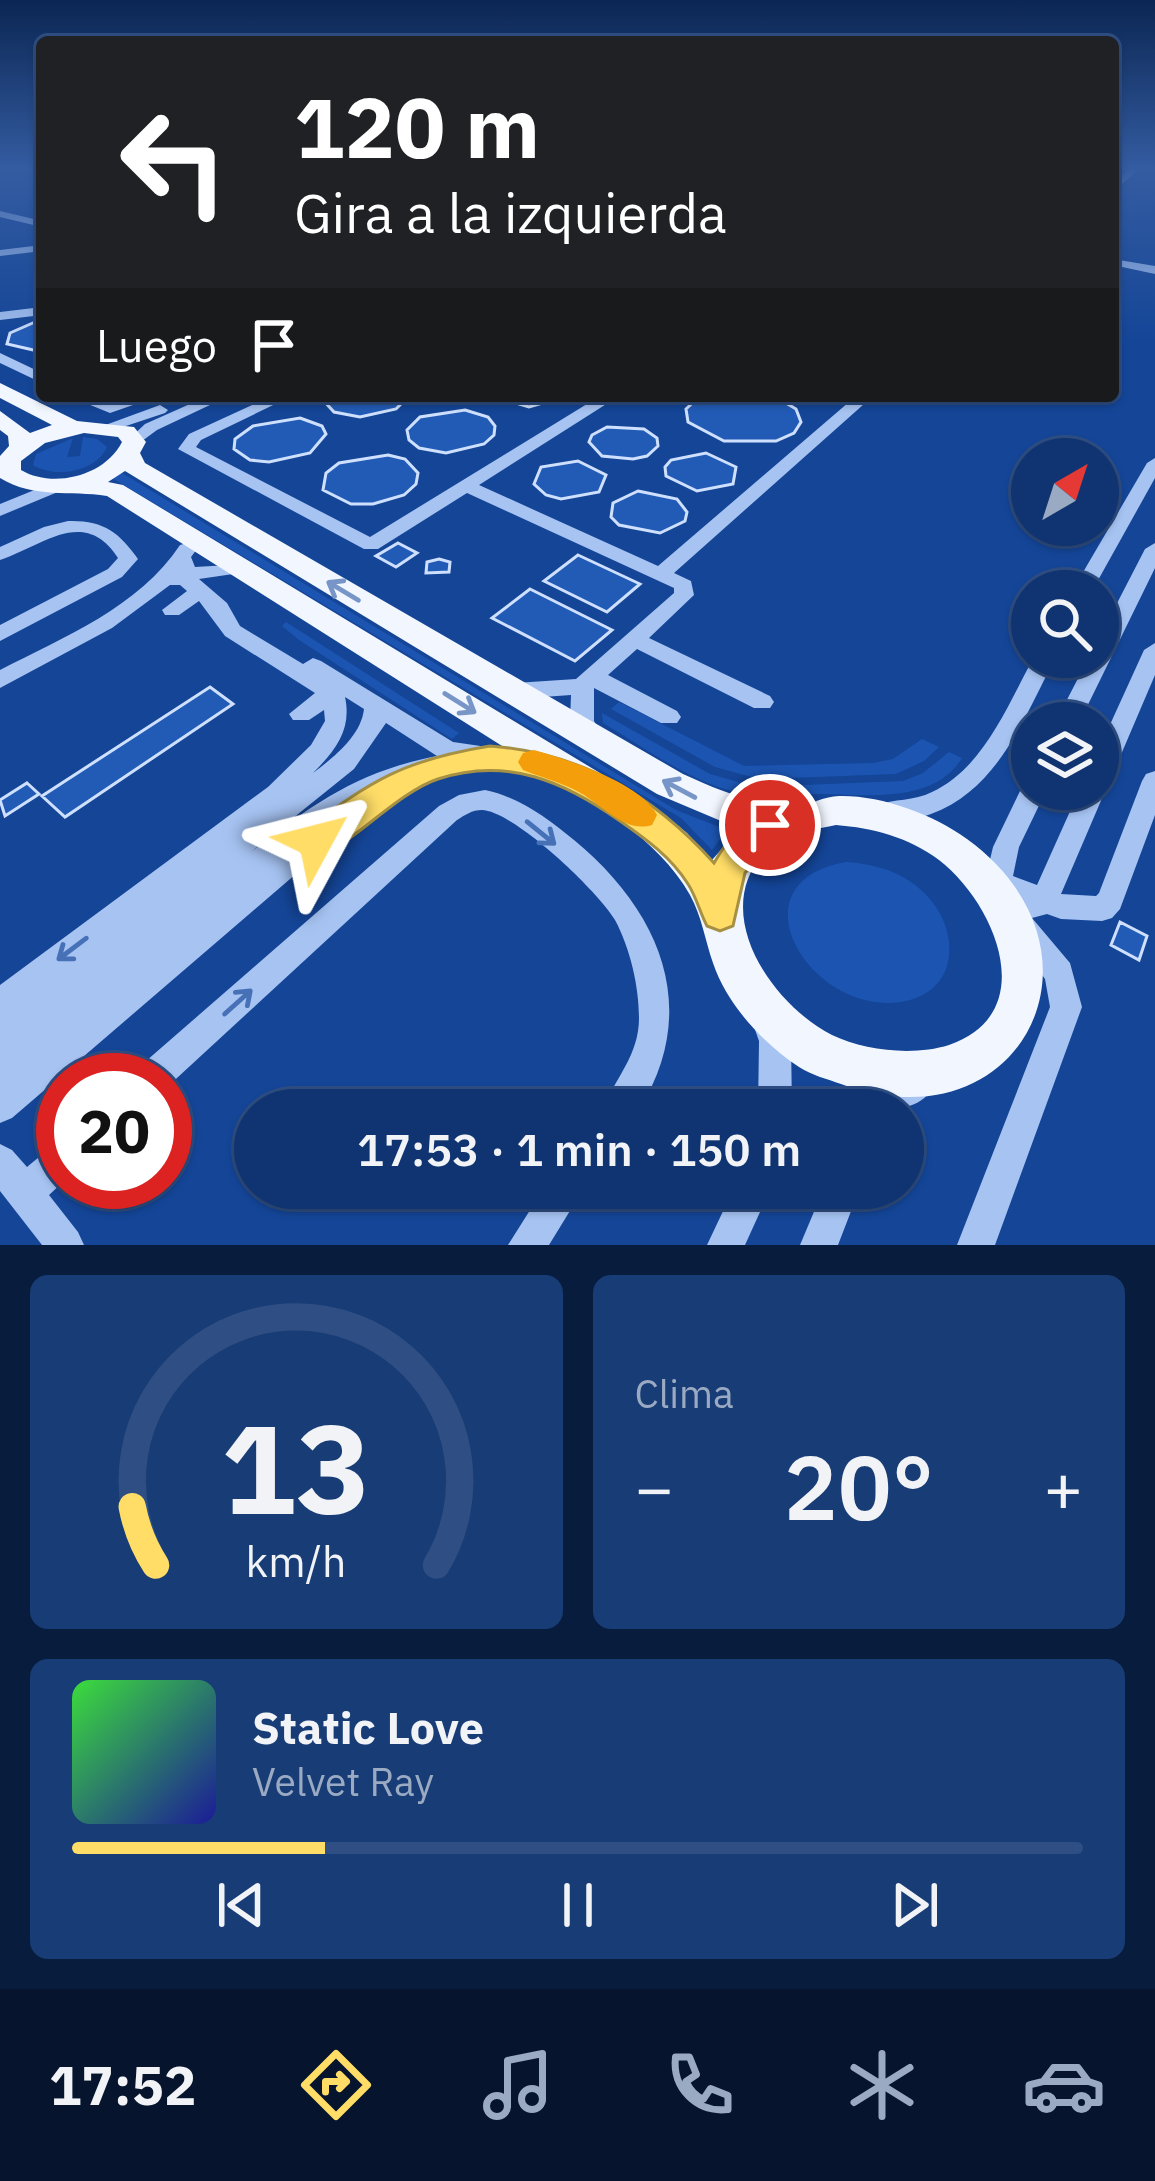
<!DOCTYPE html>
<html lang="es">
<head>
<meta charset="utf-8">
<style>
	:root { --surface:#0f3471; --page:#183c76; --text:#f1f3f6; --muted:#9baac3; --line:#2f4f84; --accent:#ffdd67 }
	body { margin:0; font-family:"IBM Plex Sans",sans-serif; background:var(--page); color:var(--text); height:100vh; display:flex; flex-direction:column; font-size:45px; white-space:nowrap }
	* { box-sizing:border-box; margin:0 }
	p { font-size:39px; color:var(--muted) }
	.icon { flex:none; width:66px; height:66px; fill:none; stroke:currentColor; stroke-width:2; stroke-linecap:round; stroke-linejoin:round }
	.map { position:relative; height:1245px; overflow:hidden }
	.panel { display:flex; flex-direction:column; gap:30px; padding:30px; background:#081d3e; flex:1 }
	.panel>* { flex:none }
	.banner { position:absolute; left:36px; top:36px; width:1083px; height:366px; border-radius:12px; box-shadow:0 3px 9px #0004,0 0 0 3px var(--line); background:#202124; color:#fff; overflow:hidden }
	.needle { width:78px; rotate:39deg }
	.controls { position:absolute; left:1011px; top:438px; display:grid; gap:24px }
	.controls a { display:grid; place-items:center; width:108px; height:108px; border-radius:50%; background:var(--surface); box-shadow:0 3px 9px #0004,0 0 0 3px var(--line); font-size:60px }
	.speed { position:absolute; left:36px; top:1053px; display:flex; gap:24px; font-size:60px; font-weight:700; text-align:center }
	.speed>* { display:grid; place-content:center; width:156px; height:156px; border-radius:50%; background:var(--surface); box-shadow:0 3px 9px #0004,0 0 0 3px var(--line); line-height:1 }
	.speed .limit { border:18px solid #d22; background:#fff; color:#111 }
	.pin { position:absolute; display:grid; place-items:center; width:102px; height:102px; color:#fff; margin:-51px; border:6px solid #fff; border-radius:50%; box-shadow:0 3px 12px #0007 }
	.me { position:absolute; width:132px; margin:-66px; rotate:52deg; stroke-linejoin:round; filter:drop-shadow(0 0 9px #0008) }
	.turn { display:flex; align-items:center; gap:42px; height:252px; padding:0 60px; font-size:54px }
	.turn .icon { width:156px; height:156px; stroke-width:2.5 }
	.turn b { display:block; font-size:84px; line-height:102px }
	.then { display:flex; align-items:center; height:114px; padding:0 60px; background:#0003; gap:24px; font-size:45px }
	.big { font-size:90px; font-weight:600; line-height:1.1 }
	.panel .widget { flex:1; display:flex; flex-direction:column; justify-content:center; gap:18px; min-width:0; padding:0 42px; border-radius:18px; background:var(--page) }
	.panel .dial { align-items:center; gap:0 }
	.dial svg { height:312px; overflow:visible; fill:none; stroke:var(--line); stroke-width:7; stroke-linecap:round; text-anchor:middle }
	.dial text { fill:var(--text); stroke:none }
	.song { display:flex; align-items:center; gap:36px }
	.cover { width:144px; height:144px; border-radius:18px; background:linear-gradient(135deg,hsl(120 70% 55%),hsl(240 70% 35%)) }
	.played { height:12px; border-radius:6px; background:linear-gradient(90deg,var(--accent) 25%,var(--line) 25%) }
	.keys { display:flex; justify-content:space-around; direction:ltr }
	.heat { display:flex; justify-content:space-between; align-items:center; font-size:66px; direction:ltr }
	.panel .tiles { flex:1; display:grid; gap:30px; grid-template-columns:1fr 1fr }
	.widget:last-child { grid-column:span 2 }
	.trip { position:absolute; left:234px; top:1089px; width:690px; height:120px; border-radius:60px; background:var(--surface); box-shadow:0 3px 9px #0004,0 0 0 3px var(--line); font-weight:600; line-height:120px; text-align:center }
	.menu { display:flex; height:192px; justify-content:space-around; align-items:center; background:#06152d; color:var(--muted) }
	.menu .icon { width:84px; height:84px }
	.menu .on { color:var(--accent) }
	.menu b { font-size:54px; color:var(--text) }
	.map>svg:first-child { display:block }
	.green { fill:#1c55b1 }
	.building { fill:#225bb6; stroke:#cee0fd; stroke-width:3 }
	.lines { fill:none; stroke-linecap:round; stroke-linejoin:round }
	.minor { fill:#a6c3f2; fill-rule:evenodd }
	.major { fill:#f1f6ff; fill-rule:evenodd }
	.oneway { stroke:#7795c6 }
	.oneway2 { stroke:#4771b7 }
	.route { fill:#ffdd67; stroke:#a69043; stroke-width:3 }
	.slow { fill:#f59e0b }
</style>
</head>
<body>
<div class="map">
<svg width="1155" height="1245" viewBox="0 0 1155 1245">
	<rect width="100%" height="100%" fill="#144597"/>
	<path class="green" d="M83 437 97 439 107 447C96 472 55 479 33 465L36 454 73 438 67 457 80 456Z
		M122 473 676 810 727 830 712 850 681 818 112 478Z
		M286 622 459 733 452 739 299 640 282 626Z
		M619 702 744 766 873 763 893 759 922 739 939 747 924 761 896 774 759 779 715 767 611 709Z
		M602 713 710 774 756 787 903 781 923 773 949 752 962 758C935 803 869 795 825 794 789 793 761 801 725 789 682 776 642 746 603 723Z
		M846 862C877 864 907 873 928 897 959 930 959 987 910 1000 816 1025 725 883 846 862Z"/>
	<path class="building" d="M42 319V352L7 344 10 333Z
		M409 396 396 409 360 417 334 412 324 401 325 396Z
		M492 396H567L529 407Z
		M700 396H774L796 409 801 422 794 433 776 441H724L688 422 686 409Z
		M465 410 488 417 495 426 494 435 484 444 446 453 419 448 409 440 407 430 420 417Z
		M300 418 322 426 326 434 310 453 269 462 250 460 234 449 235 439 253 426Z
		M607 427 644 429 657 438 658 446 647 456 633 459 602 456 589 442 592 435Z
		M706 453 736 467 733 484 697 491 666 476 665 467 671 460Z
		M388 455 405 459 418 473 416 484 404 495 373 504H351L323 490 326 473 339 463Z
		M578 461 606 475 599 492 561 499 546 495 534 484 541 467Z
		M638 491 677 499 687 512 685 521 660 533 619 525 611 517 613 503Z
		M398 543 417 553 396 567 376 556Z
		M578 555 640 584 607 612 544 581Z
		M439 559 450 562 449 572 426 573 427 562Z
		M530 589 612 630 575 661 492 618Z
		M210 687 233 704 65 817 42 796Z
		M27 783 39 794 5 816 0 800Z
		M1120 922 1147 936 1139 960 1111 945Z"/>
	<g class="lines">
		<path class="minor" d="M1129 169H1139L1113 192V184Z
			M0 211 42 221V227L0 217Z
			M42 245V251L0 256V250Z
			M1113 259 1155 266V274L1113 265Z
			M42 307V315L0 320V312Z
			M0 353 42 373V383L0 363Z
			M68 396C84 396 94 401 108 402 121 404 143 396 159 396L110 413Z
			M208 396H229L157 430 134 447 126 442 145 424Z
			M272 396H292L201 440 196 447 370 537 600 396H619L479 485 658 566 856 396H873L674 573 691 581 694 595 649 638 770 696 774 702 770 708H754L637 649 608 675 677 711 681 717 677 723H661L594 688V721L604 738 600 744H584L570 721 571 695 515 699 507 697 504 691 507 685 515 683 576 679 674 593V588L467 493 378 549H364L178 449 189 434Z
			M160 405 168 410 165 413 108 432 100 427Z
			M1155 458V478L1092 591H1072L1147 463Z
			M59 480 68 485 65 489 0 516V504Z
			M68 521C103 520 119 532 138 559L122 577 0 641V625L108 569 118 558C84 506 43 546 0 560V547L44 527Z
			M187 543 197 549 191 557 195 567 247 564 250 568 247 572 199 579 227 603 240 626 303 664 313 658 321 661 453 742 550 756 559 758 562 765 559 772 550 774 495 766 406 782 404 791 354 824 12 1118 0 1123V985L268 787 311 745 325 721 324 710 309 720H293L289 714 315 693 225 636 199 601 179 615H165L162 610 187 591 180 585H170L112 628 0 688V670C64 637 139 607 180 545ZM345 697 364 709C361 736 334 757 313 773 336 750 352 729 345 697ZM386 723 437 756C355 772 310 806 246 856L354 769Z
			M1155 543V568L1079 723H1055L1089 657H1098V640L1145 549Z
			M1155 643V675L1111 778 1104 786 1106 789 1061 894 1096 896 1099 893 1142 781 1146 774 1155 771V815L1120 909 1112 918 1102 921 1061 919 1047 914 1032 918 1070 963 1082 1007 995 1245H957L1050 1007 1045 979 1005 924 1009 915 1024 913 1022 904 1007 898 996 903 986 900 975 879 979 871 988 868 993 847 1021 789 1025 782 1032 780V789H1047L1019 847 1013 876 1037 885 1080 789H1098V751L1144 650Z
			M1034 657H1056C1024 717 999 789 931 814 914 820 893 825 876 819L872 812 876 805C894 799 914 801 932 792 984 768 1008 704 1034 657Z
			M485 790C519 797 547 818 574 840 660 911 702 1008 639 1110H602C616 1077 639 1055 639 1018 639 986 630 948 615 920 599 892 514 811 482 810 472 810 465 815 457 820L165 1089V1080H133L138 1068 439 806 459 795Z
			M769 1009 780 1013 791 1041 792 1110H758L759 1041 753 1024 758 1013Z
			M918 1066 930 1071 935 1083C923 1112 890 1110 863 1110 873 1085 894 1076 918 1066Z
			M63 1141V1182L49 1195 78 1232 84 1245H42L0 1191V1144L12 1150 27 1167 51 1147Z
			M544 1188H584L549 1245H508Z
			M734 1188H771L745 1245H707Z
			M824 1188H860L838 1245H800Z"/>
		<path class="major" d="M0 383 77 421 134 427 146 442 140 453 145 463 683 774C720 791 754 805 795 805 810 806 824 796 839 796 881 795 933 814 967 839 1121 951 1021 1150 841 1084 827 1079 811 1075 799 1067 763 1043 727 1005 713 963 705 940 702 917 690 895 673 865 649 843 622 822L107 496C70 490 34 499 0 478V456L9 446 8 436 0 430V411L30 433 52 425 0 398ZM84 433 118 437 122 442C105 476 53 489 21 470V461L45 443ZM125 471 657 794 740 829 711 861 687 833 648 802 123 485 108 482ZM836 825C873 828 908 837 939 860 995 903 1042 1013 949 1045 914 1056 865 1051 832 1035 766 1001 703 901 775 843 790 832 818 829 836 825Z"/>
	</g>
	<defs><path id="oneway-shaft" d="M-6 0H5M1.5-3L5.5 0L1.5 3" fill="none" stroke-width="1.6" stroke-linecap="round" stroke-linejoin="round" transform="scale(3)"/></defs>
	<g class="oneway">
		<use href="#oneway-shaft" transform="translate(343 591) rotate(-149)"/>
		<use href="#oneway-shaft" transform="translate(460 703) rotate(32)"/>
		<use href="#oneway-shaft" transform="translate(679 789) rotate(-152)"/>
	</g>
	<g class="oneway2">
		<use href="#oneway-shaft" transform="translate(541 833) rotate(39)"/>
		<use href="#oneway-shaft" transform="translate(72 949) rotate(143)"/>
		<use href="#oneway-shaft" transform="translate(238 1002) rotate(-42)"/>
	</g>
	<linearGradient id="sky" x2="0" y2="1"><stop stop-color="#0b2653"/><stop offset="0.49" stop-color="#345ca1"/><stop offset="1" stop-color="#345ca1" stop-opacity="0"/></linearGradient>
	<rect width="1155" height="344" fill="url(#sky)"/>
	<path class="route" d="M490 746C582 753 653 795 714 863 727 840 753 806 782 816L787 825 745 873 733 926 720 931 707 926C700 913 696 896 688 884 671 857 646 839 620 821 565 782 507 756 438 779 398 792 349 847 321 854 313 856 312 854 303 851L298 841 303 831C373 780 403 760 490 746Z"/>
	<path class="slow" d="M534 750C568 760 641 783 657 815L652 825C624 834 601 803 577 791 560 782 540 777 523 770L518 762 523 753Z"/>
</svg>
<div class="controls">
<a><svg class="needle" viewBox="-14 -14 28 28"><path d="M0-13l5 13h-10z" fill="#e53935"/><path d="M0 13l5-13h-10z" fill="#9baac3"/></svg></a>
<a><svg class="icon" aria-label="search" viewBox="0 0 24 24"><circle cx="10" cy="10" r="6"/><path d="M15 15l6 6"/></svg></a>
<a><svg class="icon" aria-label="layers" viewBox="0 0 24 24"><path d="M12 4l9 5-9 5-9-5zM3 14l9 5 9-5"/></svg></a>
</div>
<div class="speed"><div class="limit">20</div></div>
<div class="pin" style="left:770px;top:825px;background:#d93025"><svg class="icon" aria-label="arrive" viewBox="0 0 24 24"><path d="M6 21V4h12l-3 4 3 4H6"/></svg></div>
<svg class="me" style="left:316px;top:841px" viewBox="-20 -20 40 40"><path d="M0-17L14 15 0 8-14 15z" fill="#ffdd67" stroke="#fff" stroke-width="4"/></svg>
<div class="trip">17:53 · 1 min · 150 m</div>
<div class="banner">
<div class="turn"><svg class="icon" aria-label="left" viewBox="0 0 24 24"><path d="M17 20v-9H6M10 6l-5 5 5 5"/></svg><div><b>120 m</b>Gira a la izquierda</div></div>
<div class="then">Luego<svg class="icon" aria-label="arrive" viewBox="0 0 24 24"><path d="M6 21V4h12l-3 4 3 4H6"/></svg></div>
</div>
</div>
<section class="panel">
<div class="tiles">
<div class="widget dial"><svg viewBox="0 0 100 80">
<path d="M14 69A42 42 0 1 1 86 69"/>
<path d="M14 69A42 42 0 0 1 8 54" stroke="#ffdd67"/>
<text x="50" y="56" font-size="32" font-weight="700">13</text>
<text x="50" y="72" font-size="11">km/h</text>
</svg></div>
<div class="widget"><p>Clima</p>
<div class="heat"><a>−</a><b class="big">20°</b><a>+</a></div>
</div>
<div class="widget">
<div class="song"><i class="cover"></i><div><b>Static Love</b><p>Velvet Ray</p></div></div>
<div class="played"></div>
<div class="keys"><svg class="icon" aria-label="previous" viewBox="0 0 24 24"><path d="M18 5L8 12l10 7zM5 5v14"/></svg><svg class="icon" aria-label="pause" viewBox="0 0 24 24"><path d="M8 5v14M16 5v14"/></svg><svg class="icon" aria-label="next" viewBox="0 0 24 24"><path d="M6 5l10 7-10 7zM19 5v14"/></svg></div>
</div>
</div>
</section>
<nav class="menu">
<b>17:52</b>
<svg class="icon on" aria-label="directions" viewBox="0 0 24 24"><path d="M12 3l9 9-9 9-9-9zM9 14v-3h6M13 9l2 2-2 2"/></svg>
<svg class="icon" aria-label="music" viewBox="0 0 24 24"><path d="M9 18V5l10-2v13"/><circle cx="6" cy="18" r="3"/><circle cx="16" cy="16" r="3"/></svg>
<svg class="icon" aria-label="phone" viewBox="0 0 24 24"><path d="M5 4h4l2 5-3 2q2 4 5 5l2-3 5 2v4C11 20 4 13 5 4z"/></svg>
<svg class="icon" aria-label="climate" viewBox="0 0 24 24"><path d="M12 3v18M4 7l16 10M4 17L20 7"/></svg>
<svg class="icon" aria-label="car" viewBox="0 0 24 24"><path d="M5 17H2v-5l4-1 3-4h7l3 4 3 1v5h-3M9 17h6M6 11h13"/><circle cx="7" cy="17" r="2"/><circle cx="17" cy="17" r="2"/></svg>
</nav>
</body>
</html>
